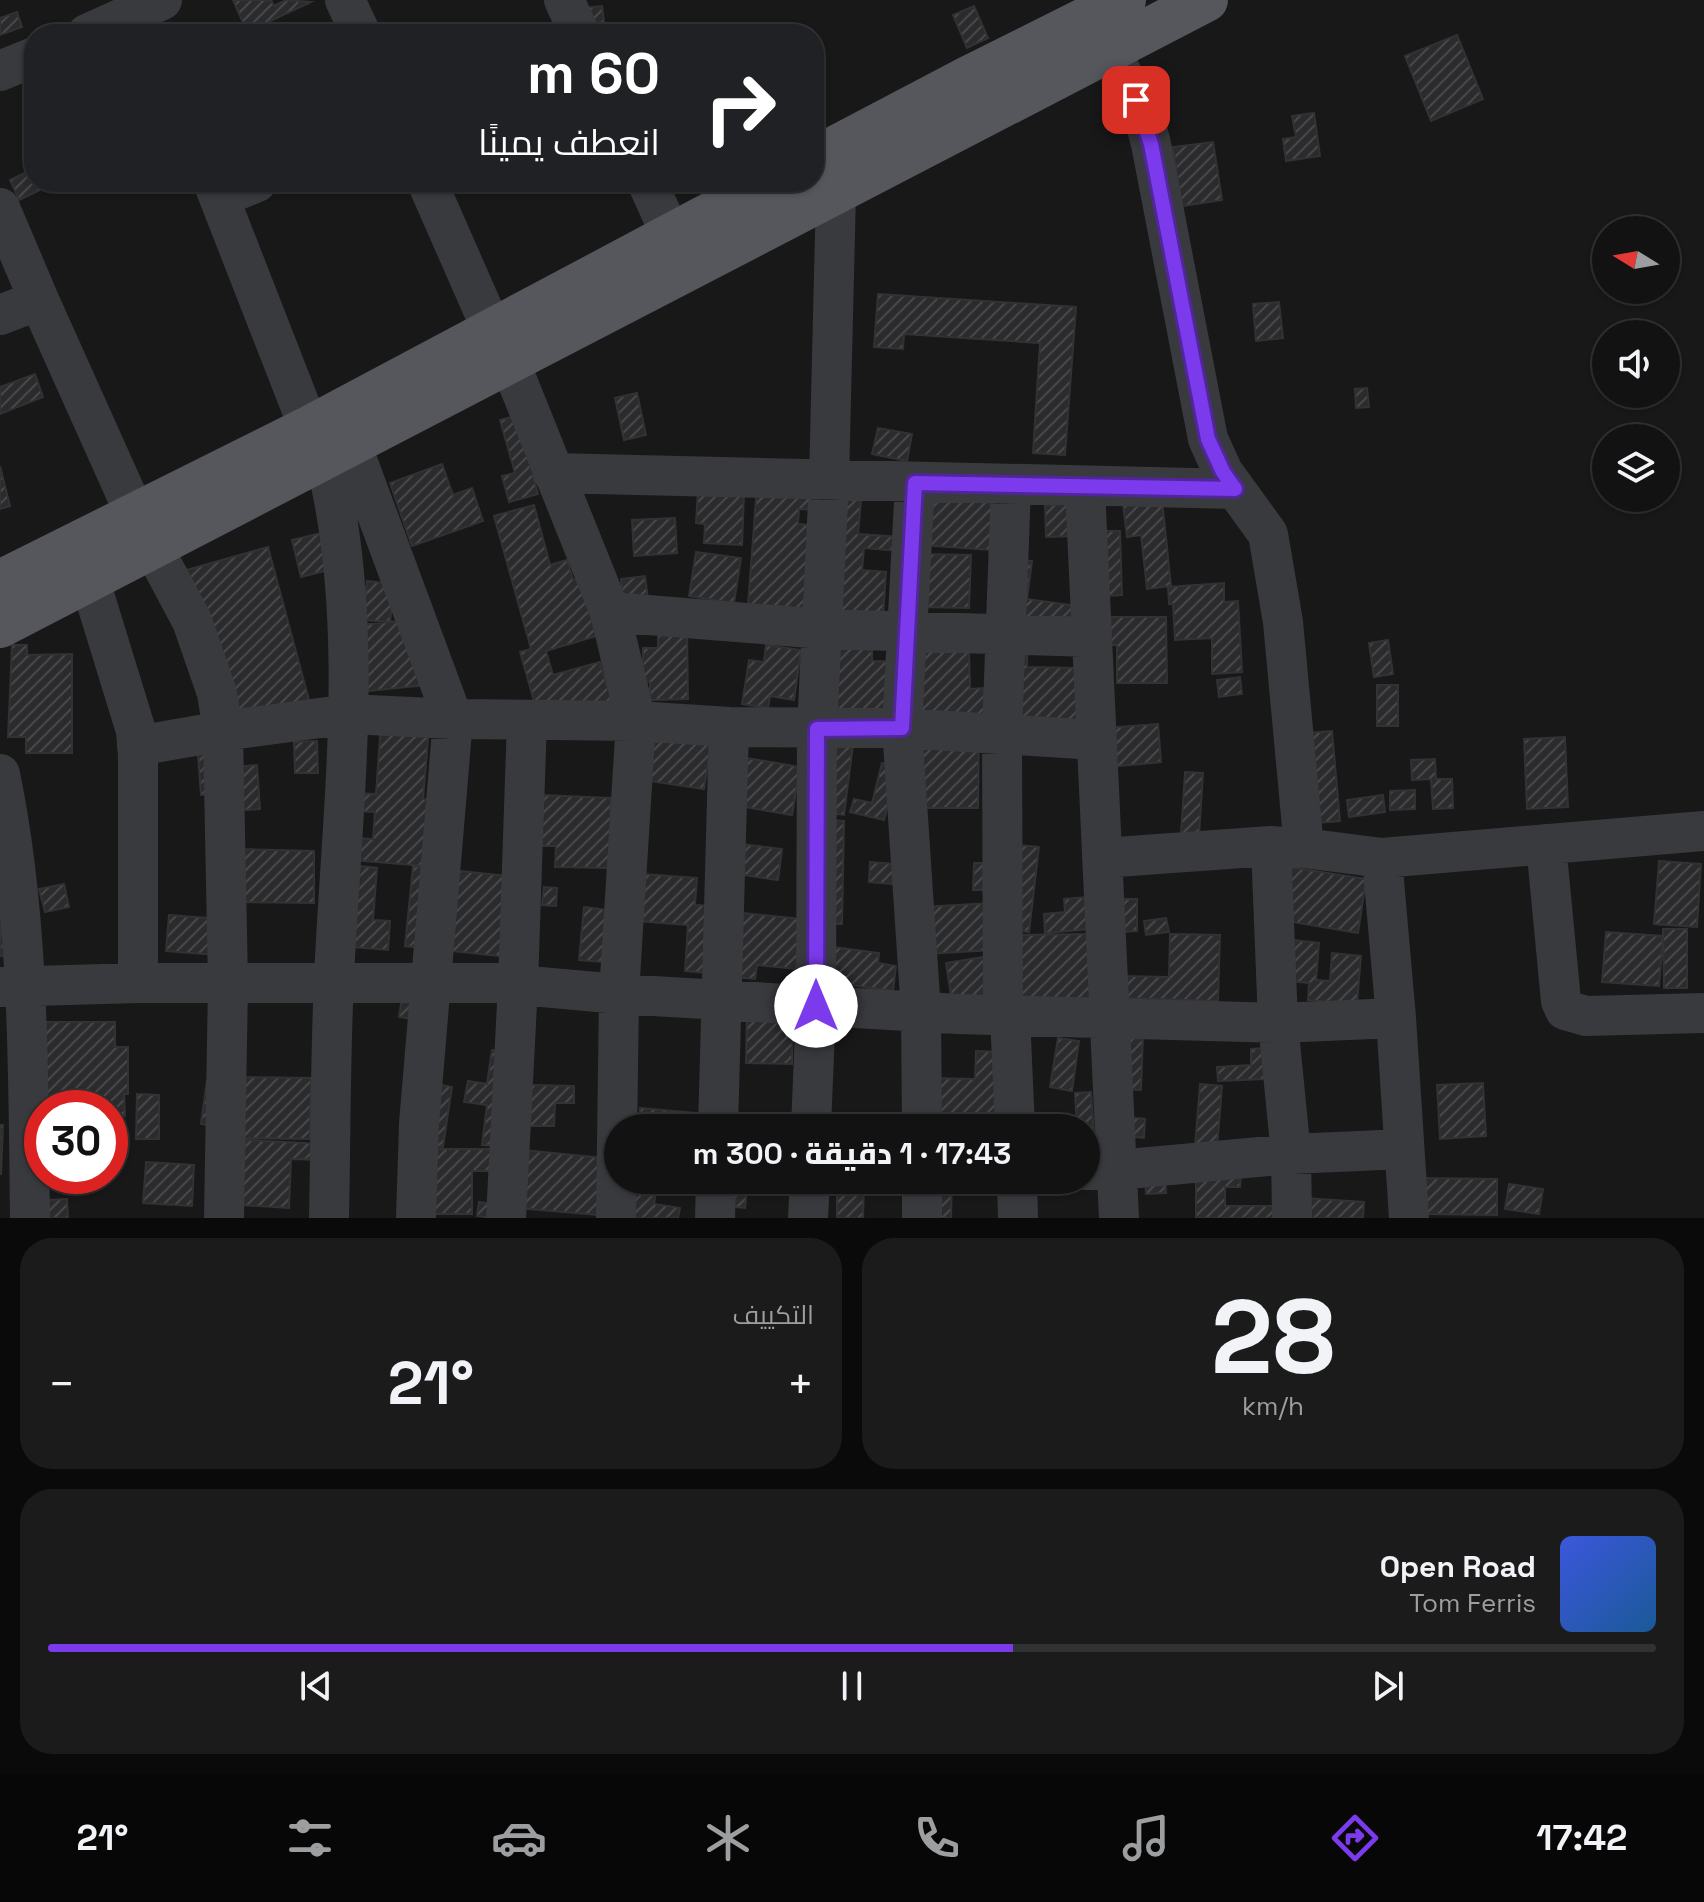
<!DOCTYPE html>
<html lang="ar">
<head>
<meta charset="utf-8">
<style>
	:root { --surface:#121213; --page:#1b1b1c; --text:#f1f3f6; --muted:#9c9ea0; --line:#313233; --accent:#7c3aed }
	body { margin:0; font-family:"Space Grotesk",Cairo,sans-serif; background:var(--page); color:var(--text); direction:rtl; height:100vh; display:flex; flex-direction:column; font-size:30px; white-space:nowrap }
	* { box-sizing:border-box; margin:0 }
	p { font-size:26px; color:var(--muted) }
	.icon { flex:none; width:44px; height:44px; fill:none; stroke:currentColor; stroke-width:2; stroke-linecap:round; stroke-linejoin:round }
	.map { position:relative; height:1218px; overflow:hidden; direction:ltr }
	.side { display:flex; flex-direction:column; gap:20px; padding:20px; background:#0a0a0a; flex:1 }
	.side>* { flex:none }
	.top-card { position:absolute; left:24px; top:24px; width:800px; height:168px; border-radius:32px; box-shadow:0 2px 6px #0004,0 0 0 2px var(--line); direction:rtl; background:#202124; color:#fff; overflow:hidden }
	.needle { width:52px; rotate:281deg }
	.buttons { position:absolute; left:1592px; top:216px; display:grid; gap:16px }
	.buttons a { display:grid; place-items:center; width:88px; height:88px; border-radius:50%; background:var(--surface); box-shadow:0 2px 6px #0004,0 0 0 2px var(--line); font-size:40px }
	.speed { position:absolute; left:24px; top:1090px; display:flex; gap:16px; font-size:40px; font-weight:700; text-align:center }
	.speed>* { display:grid; place-content:center; width:104px; height:104px; border-radius:50%; background:var(--surface); box-shadow:0 2px 6px #0004,0 0 0 2px var(--line); line-height:1 }
	.speed .limit { border:12px solid #d22; background:#fff; color:#111 }
	.pin { position:absolute; display:grid; place-items:center; width:68px; height:68px; color:#fff; margin:-34px; border-radius:16px; box-shadow:0 4px 12px #0006 }
	.me { position:absolute; width:88px; margin:-44px; rotate:0deg; stroke-linejoin:round; filter:drop-shadow(0 0 6px #0008) }
	.turn { display:flex; align-items:center; gap:28px; height:168px; padding:0 32px; font-size:36px }
	.turn .icon { width:104px; height:104px; stroke-width:2.5 }
	.turn b { display:block; font-size:56px; line-height:68px }
	.big { font-size:60px; font-weight:800; line-height:1.1 }
	.side .tile { flex:1; display:flex; flex-direction:column; justify-content:center; gap:12px; min-width:0; padding:0 28px; border-radius:32px; background:var(--page) }
	.side .dial { align-items:center; gap:0 }
	.dial b { font-size:104px; line-height:1 }
	.song { display:flex; align-items:center; gap:24px }
	.cover { width:96px; height:96px; border-radius:12px; background:linear-gradient(135deg,hsl(230 70% 55%),hsl(210 70% 35%)) }
	.played { height:8px; border-radius:4px; background:linear-gradient(90deg,var(--accent) 60%,var(--line) 60%) }
	.keys { display:flex; justify-content:space-around; direction:ltr }
	.heat { display:flex; justify-content:space-between; align-items:center; font-size:44px; direction:ltr }
	.side .tiles { flex:1; display:grid; gap:20px; grid-template-columns:1fr 1fr }
	.tile:last-child { grid-column:span 2 }
	.trip { position:absolute; left:604px; top:1114px; width:496px; height:80px; border-radius:40px; background:var(--surface); box-shadow:0 2px 6px #0004,0 0 0 2px var(--line); font-weight:800; line-height:80px; text-align:center; direction:rtl }
	.menu { display:flex; height:128px; justify-content:space-around; align-items:center; background:#070708; color:var(--muted) }
	.menu .icon { width:56px; height:56px }
	.menu .on { color:var(--accent) }
	.menu b { font-size:36px; color:var(--text) }
	.map>svg:first-child { display:block }
	.building { fill:url(#building-hatch); stroke:#323235; stroke-width:2 }
	.lines { fill:none; stroke-linecap:round; stroke-linejoin:round }
	.minor { stroke:#393a3e; stroke-width:40 }
	.major { stroke:#55575d; stroke-width:44 }
	.route-casing { stroke:#51269a; stroke-width:20 }
	.route { stroke:#7c3aed; stroke-width:14 }
</style>
</head>
<body>
<div class="map">
<svg width="1704" height="1218" viewBox="0 0 1704 1218">
	<defs>
		<pattern id="building-hatch" width="6" height="6" patternUnits="userSpaceOnUse" patternTransform="scale(2)"><rect width="6" height="6" fill="#2b2b2d"/><path d="M-1 1l2-2M0 6l6-6M5 7l2-2" fill="none" stroke="#474749"/></pattern>
	</defs>
	<rect width="100%" height="100%" fill="#181819"/>
	<path class="building" d="M233 0H271L274 6 286 0 311 2 247 32Z
		M602 6 605 29 587 31 584 8Z
		M974 6 988 38 967 48 953 15Z
		M17 12 22 27 0 35V18Z
		M1457 35 1483 99 1431 121 1405 56Z
		M1314 113 1320 156 1286 161 1283 139 1296 137 1292 116Z
		M1213 142 1222 200 1182 206 1173 147Z
		M31 170 40 190 19 200 10 180Z
		M878 294 1076 307 1065 455 1033 453 1040 343 904 334 903 349 874 347Z
		M1279 302 1283 338 1256 341 1253 304Z
		M35 374 43 397 0 414V387Z
		M1367 388 1369 407 1356 408 1355 389Z
		M637 393 646 435 624 440 615 398Z
		M516 416 538 494 509 502 502 476 515 473 500 420Z
		M878 428 912 434 907 461 872 454Z
		M442 464 453 495 472 488 483 521 412 546 390 483Z
		M0 466 10 506 0 509Z
		M927 481 994 495 991 550 922 545Z
		M757 486 819 491 818 510 799 509 798 524 820 526 814 611 748 605Z
		M841 487 862 489 858 534 901 537 900 551 864 548 862 570 886 572 883 616 830 612Z
		M698 490 744 493 742 545 704 543 705 524 696 523Z
		M1162 500 1171 586 1147 589 1141 535 1127 537 1123 504Z
		M1074 504 1075 536 1046 537 1045 505Z
		M534 505 550 565 567 560 573 580 580 578 596 636 546 651 553 675 600 662 608 690 621 707 542 729 520 652 531 649 494 516Z
		M675 518 677 553 634 556 632 520Z
		M1104 531H1120L1122 595 1106 596Z
		M326 532 336 568 301 577 292 540Z
		M268 547 309 700 229 722 187 570Z
		M696 552 741 558 734 603 689 596Z
		M919 554 971 555 969 608 918 607Z
		M1017 559 1032 561 1027 599 1078 606 1076 623 1010 615Z
		M645 576 648 599 623 602 621 579Z
		M367 581 394 584 390 622 363 620Z
		M1224 583V602L1238 601 1242 672 1212 674V638L1175 640 1173 604H1169L1168 587Z
		M1103 617H1166L1167 683H1117V645H1103Z
		M420 619 426 685 368 691 356 625Z
		M687 626 688 699 650 700V682H643V648H658V627Z
		M1388 640 1393 674 1374 677 1369 643Z
		M12 645H27V655L72 654V753H26V737H8Z
		M766 645 801 650 794 700 770 696 768 708 742 704 749 660 764 662Z
		M836 645 872 646V661L900 662 899 713 835 712Z
		M969 649 970 689 984 688 985 716 918 717 917 650Z
		M1006 656H1027V667L1081 668 1080 722H1006Z
		M1240 677 1242 694 1219 697 1217 680Z
		M1377 685H1398V726H1377Z
		M381 723 429 727 423 799 430 800 424 866 353 860 355 838 373 839 375 812 355 811 356 793 376 794Z
		M1158 724 1161 762 1109 767 1106 728Z
		M915 730 979 731 978 808H913Z
		M1332 731 1340 821 1317 823 1308 733Z
		M650 735 711 744 704 789 643 780Z
		M1565 737 1568 807 1527 809 1524 739Z
		M317 741 318 773H295L294 742Z
		M828 741 853 745 844 815 819 812Z
		M197 742 236 767 257 765 260 809 219 812 218 794 201 795Z
		M741 757 800 767 792 815 733 805Z
		M1435 759 1436 779H1452L1453 808 1433 809 1431 779 1412 780 1411 760Z
		M882 763 897 767 884 820 850 812 854 799 872 803Z
		M1185 772 1203 773 1199 836 1181 834Z
		M1415 790V809L1390 810V791Z
		M542 795 611 798 609 868 555 867 556 846H540Z
		M1383 795 1385 812 1349 817 1347 800Z
		M830 820 844 821 842 924H827Z
		M741 844 782 849 778 880 737 874Z
		M1017 845 1039 847 1029 932 1007 929Z
		M238 849 314 851V903L237 902Z
		M1659 861 1701 864 1697 927 1654 924Z
		M870 862 895 864 893 884 869 882Z
		M974 863H993V890H973Z
		M360 866 377 868 373 920 390 921 388 950 354 947Z
		M413 866 516 877 508 957 405 946Z
		M1290 867 1366 879 1358 933 1281 920Z
		M642 874 697 878 695 905 714 906 710 973 685 971 688 925 638 921Z
		M64 884 69 907 45 912 39 889Z
		M544 887 557 888 556 906 542 905Z
		M1088 897 1090 929 1045 933 1044 914 1065 912 1064 899Z
		M1120 899H1137V931L1121 932Z
		M990 903 993 950 926 954 923 907Z
		M0 904 4 956H0Z
		M584 907 608 910 603 962 579 960Z
		M733 912 801 919 796 969 757 965 755 979 727 976Z
		M169 915 220 919 217 955 166 951Z
		M1166 918 1169 932 1146 935 1144 921Z
		M1663 929H1687V988H1664Z
		M1606 932 1663 936 1659 986 1602 982Z
		M1090 934 1091 999 1010 1001 1009 935Z
		M1170 934 1220 935 1218 1001 1122 998 1123 976 1169 977Z
		M1293 940 1319 943 1316 980 1330 981 1332 953 1361 956 1357 1004 1308 1000 1309 983 1289 981Z
		M826 946 879 953 878 963 896 966 893 991 822 981Z
		M984 957 990 995 952 1002 946 963Z
		M403 990 419 1020 399 1017Z
		M747 1013 793 1014 792 1064 746 1063Z
		M44 1022H115V1047H128V1094H124L125 1116H117V1161H110V1108H45Z
		M1122 1033 1143 1034 1141 1090 1120 1089Z
		M1058 1038 1079 1041 1072 1091 1050 1087Z
		M1264 1048 1265 1079 1218 1081 1217 1067 1251 1065V1049Z
		M492 1050 509 1053 495 1146 482 1145 487 1105 464 1102 468 1081 487 1084Z
		M976 1051 1006 1052 1003 1127 930 1128 932 1078 975 1079Z
		M242 1077 311 1078 310 1139 241 1138Z
		M207 1080 216 1126 201 1124Z
		M1483 1083 1486 1136 1440 1139 1437 1085Z
		M436 1084 452 1087 443 1147 427 1145Z
		M1200 1084 1222 1086 1217 1149 1195 1147Z
		M531 1085 574 1086V1103H555L554 1126H530Z
		M1091 1092 1094 1138 1086 1139V1128H1077L1075 1093Z
		M137 1094 159 1095V1139H136Z
		M640 1108 695 1113 694 1128H639Z
		M1127 1117 1145 1119 1144 1138 1125 1136Z
		M0 1125H3L1 1174H0Z
		M245 1140 323 1144 322 1160 291 1159 289 1208 241 1205Z
		M425 1149H500L499 1171H472V1214H427Z
		M523 1150 603 1158 598 1215 518 1208Z
		M146 1162 194 1165 192 1206 143 1203Z
		M1241 1170 1240 1187H1225V1206H1280V1218H1196V1171Z
		M1165 1175 1166 1193 1146 1194 1145 1176Z
		M1416 1178 1497 1179V1215L1425 1214Z
		M726 1180 748 1182 745 1208 724 1206Z
		M928 1180H952L951 1218H927Z
		M632 1181 657 1186 654 1204 680 1208 678 1218H630Z
		M1509 1184 1543 1189 1539 1214 1505 1209Z
		M837 1185H864L863 1218H837Z
		M1303 1198 1364 1202 1363 1218H1301Z
		M67 1199 68 1218H49L48 1200Z
		M479 1202 498 1205 492 1218 477 1216Z"/>
	<g class="lines">
		<path class="minor" d="M345 0 361 34
			M564 0 580 34
			M1095 22 1143 114 1151 144 1208 439 1223 472 1268 534 1283 622 1304 848 1382 858 1396 1018 1409 1218
			M87 34 162 0
			M0 71 34 57
			M213 182 309 428
			M427 182 492 330 510 363 610 612 636 721 619 994 616 1218
			M647 182 671 235
			M219 198 257 182
			M0 208 39 300 135 514 192 621 217 693 223 731 228 983 224 1218
			M0 315 39 300
			M351 444 453 719 419 1124 416 1218
			M325 458C364 615 345 780 336 940 330 1032 331 1125 329 1218
			M553 473 1235 489
			M915 483 902 728 921 1012 922 1128
			M1085 488 1119 1218
			M89 578 136 731 138 755V983
			M610 612 823 629 1092 637
			M137 746 223 731 349 714 453 719 636 721 729 727 902 728 1096 740
			M0 774C30 920 28 1070 30 1218
			M1546 844 1561 1001 1565 1010 1586 1016 1704 1013
			M1271 846 1278 1023 1291 1154 1292 1218
			M1102 858 1271 846 1297 848
			M1382 858 1704 831
			M0 987 138 983H497L619 994 958 1014 1278 1023 1396 1018
			M1003 1015 1002 734 1011 486
			M1010 1015 1015 1128
			M718 1128 729 727
			M811 1128 816 1006 817 729 829 481 836 192
			M1086 1170H1117L1291 1154 1404 1149
			M922 1180V1218
			M1017 1180 1018 1218
			M506 1218 518 984 527 720
			M715 1218 716 1180
			M808 1218 810 1180"/>
		<path class="major" d="M814 159 968 78 1124 0
			M0 582 309 428 771 182
			M0 626 1206 0"/>
	</g>
	<g class="lines">
		<defs>
			<path id="route" d="M816 1006 817 729 902 728 915 483 1235 489 1223 472 1208 439 1151 144 1136 100"/>
		</defs>
		<use href="#route" class="route-casing"/>
		<use href="#route" class="route"/>
	</g>
</svg>
<div class="buttons">
<a><svg class="needle" viewBox="-14 -14 28 28"><path d="M0-13l5 13h-10z" fill="#e53935"/><path d="M0 13l5-13h-10z" fill="#9c9ea0"/></svg></a>
<a><svg class="icon" aria-label="sound" viewBox="0 0 24 24"><path d="M4 9h4l5-4v14l-5-4H4zM17 9q2 3 0 6"/></svg></a>
<a><svg class="icon" aria-label="layers" viewBox="0 0 24 24"><path d="M12 4l9 5-9 5-9-5zM3 14l9 5 9-5"/></svg></a>
</div>
<div class="speed"><div class="limit">30</div></div>
<div class="pin" style="left:1136px;top:100px;background:#d93025"><svg class="icon" aria-label="arrive" viewBox="0 0 24 24"><path d="M6 21V4h12l-3 4 3 4H6"/></svg></div>
<svg class="me" style="left:816px;top:1006px" viewBox="-20 -20 40 40"><circle r="19" fill="#fff"/><path d="M0-13L10 11 0 6-10 11z" fill="#7c3aed"/></svg>
<div class="trip">17:43 · 1 دقيقة · 300 m</div>
<div class="top-card">
<div class="turn"><svg class="icon" aria-label="right" viewBox="0 0 24 24"><path d="M7 20v-9h11M14 6l5 5-5 5"/></svg><div><b>60 m</b>انعطف يمينًا</div></div>
</div>
</div>
<section class="side">
<div class="tiles">
<div class="tile dial"><b>28</b><p>km/h</p></div>
<div class="tile"><p>التكييف</p>
<div class="heat"><a>−</a><b class="big">21°</b><a>+</a></div>
</div>
<div class="tile">
<div class="song"><i class="cover"></i><div><b>Open Road</b><p>Tom Ferris</p></div></div>
<div class="played"></div>
<div class="keys"><svg class="icon" aria-label="previous" viewBox="0 0 24 24"><path d="M18 5L8 12l10 7zM5 5v14"/></svg><svg class="icon" aria-label="pause" viewBox="0 0 24 24"><path d="M8 5v14M16 5v14"/></svg><svg class="icon" aria-label="next" viewBox="0 0 24 24"><path d="M6 5l10 7-10 7zM19 5v14"/></svg></div>
</div>
</div>
</section>
<nav class="menu">
<b>17:42</b>
<svg class="icon on" aria-label="directions" viewBox="0 0 24 24"><path d="M12 3l9 9-9 9-9-9zM9 14v-3h6M13 9l2 2-2 2"/></svg>
<svg class="icon" aria-label="music" viewBox="0 0 24 24"><path d="M9 18V5l10-2v13"/><circle cx="6" cy="18" r="3"/><circle cx="16" cy="16" r="3"/></svg>
<svg class="icon" aria-label="phone" viewBox="0 0 24 24"><path d="M5 4h4l2 5-3 2q2 4 5 5l2-3 5 2v4C11 20 4 13 5 4z"/></svg>
<svg class="icon" aria-label="climate" viewBox="0 0 24 24"><path d="M12 3v18M4 7l16 10M4 17L20 7"/></svg>
<svg class="icon" aria-label="car" viewBox="0 0 24 24"><path d="M5 17H2v-5l4-1 3-4h7l3 4 3 1v5h-3M9 17h6M6 11h13"/><circle cx="7" cy="17" r="2"/><circle cx="17" cy="17" r="2"/></svg>
<svg class="icon" aria-label="filters" viewBox="0 0 24 24"><path d="M4 7h16M4 17h16"/><circle cx="9" cy="7" r="2"/><circle cx="15" cy="17" r="2"/></svg>
<b>21°</b>
</nav>
</body>
</html>
